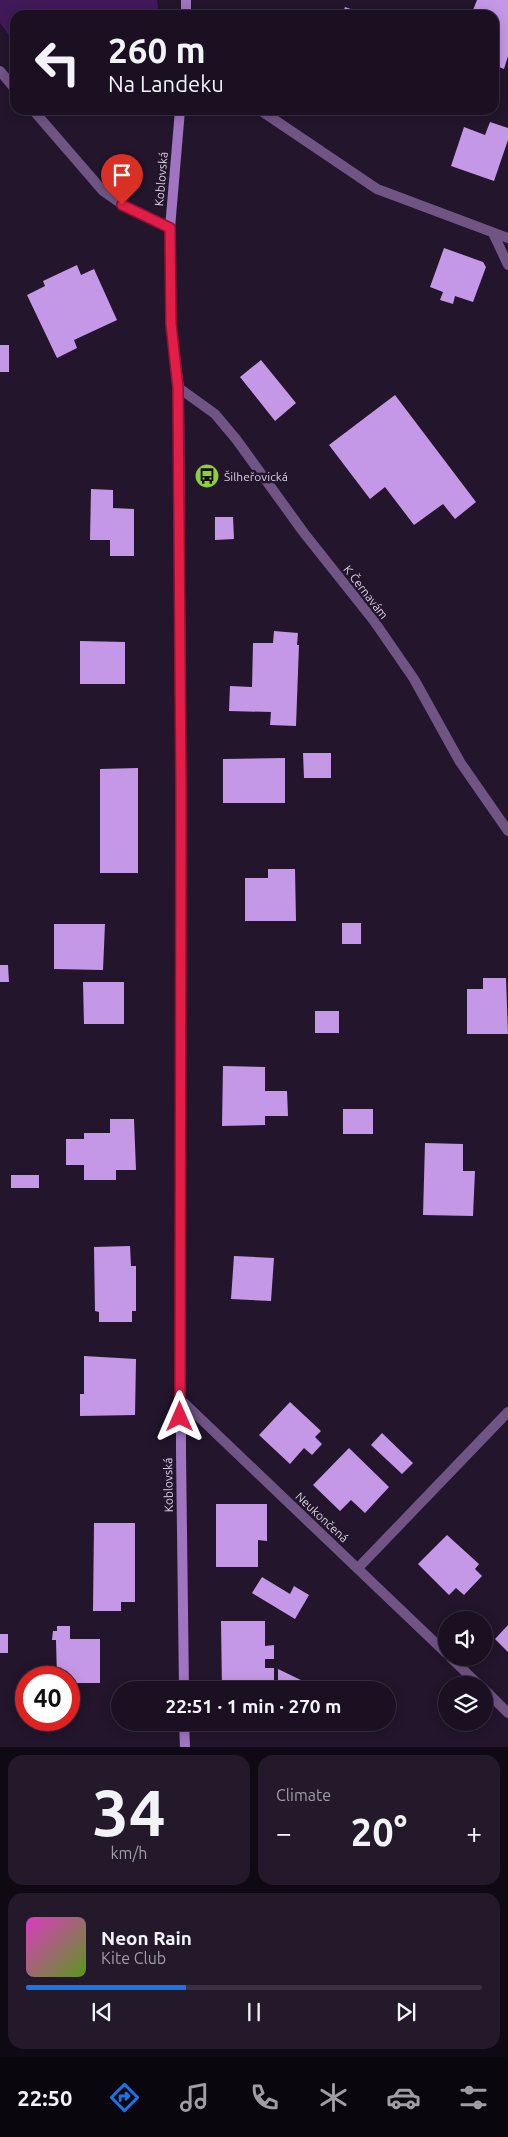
<!DOCTYPE html>
<html lang="en">
<head>
<meta charset="utf-8">
<style>
	:root { --surface:#1a1021; --page:#23192a; --text:#f1f3f6; --muted:#9f9da5; --line:#38303f; --accent:#1a73e8 }
	body { margin:0; font-family:Ubuntu,sans-serif; background:var(--page); color:var(--text); height:100vh; display:flex; flex-direction:column; font-size:19px; white-space:nowrap }
	* { box-sizing:border-box; margin:0 }
	p { font-size:16px; color:var(--muted) }
	.icon { flex:none; width:28px; height:28px; fill:none; stroke:currentColor; stroke-width:2; stroke-linecap:round; stroke-linejoin:round }
	.map { position:relative; height:1747px; overflow:hidden }
	.panel { display:flex; flex-direction:column; gap:8px; padding:8px; background:#0e0912; flex:1 }
	.panel>* { flex:none }
	.guide { position:absolute; left:10px; top:10px; width:489px; height:105px; border-radius:15px; box-shadow:0 2px 12px #0003,0 0 0 1px var(--line); background:#1a1021; color:var(--text); overflow:hidden }
	.tools { position:absolute; left:438px; top:1611px; display:grid; gap:10px }
	.tools a { display:grid; place-items:center; width:55px; height:55px; border-radius:50%; background:var(--surface); box-shadow:0 2px 12px #0003,0 0 0 1px var(--line); font-size:25px }
	.speed { position:absolute; left:15px; top:1666px; display:flex; gap:10px; font-size:25px; font-weight:700; text-align:center }
	.speed>* { display:grid; place-content:center; width:65px; height:65px; border-radius:50%; background:var(--surface); box-shadow:0 2px 12px #0003,0 0 0 1px var(--line); line-height:1 }
	.speed .limit { border:8px solid #d22; background:#fff; color:#111 }
	.pin { position:absolute; display:grid; place-items:center; width:42px; height:42px; color:#fff; margin:-51px -21px; border-radius:50% 50% 50% 0; rotate:-45deg; box-shadow:0 0 5px #0007 }
	.pin .icon { rotate:45deg }
	.me { position:absolute; width:55px; margin:-28px; rotate:0deg; stroke-linejoin:round; filter:drop-shadow(0 0 4px #0008) }
	.turn { display:flex; align-items:center; gap:18px; height:105px; padding:0 15px; font-size:22px }
	.turn .icon { width:65px; height:65px; stroke-width:2.5 }
	.turn b { display:block; font-size:35px; line-height:42px }
	.big { font-size:38px; font-weight:600; line-height:1.1 }
	.panel .card { flex:1; display:flex; flex-direction:column; justify-content:center; gap:8px; min-width:0; padding:0 18px; border-radius:15px; background:var(--page) }
	.panel .dial { align-items:center; gap:0 }
	.dial b { font-size:65px; line-height:1 }
	.song { display:flex; align-items:center; gap:15px }
	.cover { width:60px; height:60px; border-radius:8px; background:linear-gradient(135deg,hsl(310 70% 55%),hsl(90 70% 35%)) }
	.played { height:5px; border-radius:2px; background:linear-gradient(90deg,var(--accent) 35%,var(--line) 35%) }
	.keys { display:flex; justify-content:space-around; direction:ltr }
	.heat { display:flex; justify-content:space-between; align-items:center; font-size:28px; direction:ltr }
	.panel .tiles { flex:1; display:grid; gap:8px; grid-template-columns:1fr 1fr }
	.card:last-child { grid-column:span 2 }
	.trip { position:absolute; left:111px; top:1681px; width:285px; height:50px; border-radius:25px; background:var(--surface); box-shadow:0 2px 12px #0003,0 0 0 1px var(--line); font-weight:600; line-height:50px; text-align:center }
	.tabs { display:flex; height:80px; justify-content:space-around; align-items:center; background:#0a060d; color:var(--muted) }
	.tabs .icon { width:35px; height:35px }
	.tabs .active { color:var(--accent) }
	.tabs b { font-size:22px; color:var(--text) }
	.map>svg:first-child { display:block }
	.green { fill:#411959 }
	.building { fill:#c598e7 }
	.lines { fill:none; stroke-linecap:round; stroke-linejoin:round }
	.lane { stroke:#705484; stroke-width:10 }
	.street { stroke:#705484; stroke-width:10 }
	.secondary { stroke:#a074c1; stroke-width:10 }
	.route-casing { stroke:#92132f; stroke-width:12 }
	.route { stroke:#e11d48; stroke-width:9 }
	.labels { text-anchor:middle; dominant-baseline:central; stroke-width:5; stroke-linejoin:round; paint-order:stroke }
	.street-label { font-size:12px; fill:#dad2e1; stroke:#22152c }
	.poi-label { font-size:12px; fill:#dad2e1; stroke:#22152c; text-anchor:start }
</style>
</head>
<body>
<div class="map">
<svg width="508" height="1747" viewBox="0 0 508 1747">
	<rect width="100%" height="100%" fill="#22152c"/>
	<path class="green" d="M0 0H157L159 15H15V43L0 23Z"/>
	<path class="building" d="M477 0H508V56L504 69 494 65V15H471Z
		M345 7 368 15H342Z
		M490 122 508 128V140L494 181 451 166 464 127 485 135Z
		M444 248 483 262 486 267 473 302 455 296 453 304 440 300 443 292 430 287Z
		M77 265 81 275 94 269 117 320 74 340 77 348 57 358 27 295 45 286 43 281Z
		M0 345H9V372H0Z
		M261 360 296 403 275 421 240 377Z
		M395 395 476 502 455 519 443 504 414 525 385 487 370 499 329 445Z
		M91 489 113 490V508L134 509V556H110V540H90Z
		M215 517H233L234 539 215 540Z
		M274 631 298 633 297 645H299L296 726 270 725 271 712 229 711 230 686 252 687 253 643H273Z
		M80 641 125 642V684H80Z
		M303 753H331V778H304Z
		M285 758V803H223V759Z
		M138 768V873H100V769Z
		M268 869H295L296 921H245V878H268Z
		M342 923H361V944H342Z
		M54 924H105L103 970 54 969Z
		M0 965H8L9 982H0Z
		M483 978H506L508 1034H467V989H483Z
		M83 982H124V1024H84Z
		M315 1011H339V1033H315Z
		M223 1066 265 1067V1091H287L288 1116H265V1125L222 1126Z
		M343 1109H373V1134H343Z
		M110 1119H134L136 1170H116V1180H84V1165H66V1139H84V1133H110Z
		M425 1143 463 1144V1171H475L473 1216 423 1215Z
		M11 1175H39V1188H11Z
		M130 1246 131 1266H136V1311H132V1322H99V1312L95 1311 94 1247Z
		M234 1256 274 1258 271 1301 231 1299Z
		M84 1356 136 1359 135 1415 80 1416V1394H84Z
		M290 1402 321 1431 315 1437 322 1444 312 1455 304 1448 290 1464 259 1435Z
		M382 1433 413 1463 402 1474 371 1445Z
		M349 1448 389 1487 365 1513 351 1500 340 1511 313 1485Z
		M216 1504H267V1541L258 1540V1567H216Z
		M94 1523H135V1602H121V1611H93Z
		M447 1535 479 1564 475 1569 482 1576 464 1595 456 1588 449 1595 418 1564Z
		M262 1577 290 1594 294 1586 309 1595 295 1619 252 1593Z
		M221 1621H265V1646L274 1645V1659H265V1668H274V1681H266V1690H222Z
		M508 1625V1652L495 1639Z
		M57 1626H70V1639H100V1683H69V1678H57L56 1640H52L53 1631H57Z
		M0 1634H8V1653H0Z
		M278 1669 305 1682V1690H278Z"/>
	<g class="lines">
		<path class="lane" d="M493 233 508 265
			M358 1568 508 1412"/>
		<path class="street" d="M0 71 15 89
			M33 110 103 191 123 205 170 228
			M260 110 377 189 508 238
			M179 388 215 414 236 439 304 533 374 621 414 679 460 762 508 831
			M180 1399 446 1653
			M451 1658 479 1685
			M484 1689 508 1713"/>
		<path class="secondary" d="M186 15V0
			M180 110 170 228 171 324 179 388 181 792V1452L184 1690
			M184 1722 185 1747"/>
	</g>
	<g class="lines">
		<defs>
			<path id="route" d="M122 205 170 228 171 324 178 388 181 792 180 1417"/>
		</defs>
		<use href="#route" class="route-casing"/>
		<use href="#route" class="route"/>
	</g>
	<defs>
		<symbol id="bus-disc" viewBox="-11 -11 22 22"><circle r="9.5" fill="#91cd40" stroke="#22152c"/><path d="M-5-6H5V4H4V6H2V4H-2V6H-4V4H-5ZM-3.5-4V0h7V-4ZM-3.5 1.2v1.5H-2V1.2ZM2 1.2v1.5H3.5V1.2Z" fill="#111"/></symbol>
	</defs>
	<g fill-rule="evenodd">
		<use href="#bus-disc" x="193" y="462" width="28" height="28"/>
	</g>
	<g class="labels">
		<g class="street-label">
			<text transform="translate(161 179) rotate(-85)">Koblovská</text>
			<text transform="translate(366 592) rotate(52)">K Černavám</text>
			<text transform="translate(168 1485) rotate(-91)">Koblovská</text>
			<text transform="translate(322 1517) rotate(43)">Neukončená</text>
		</g>
		<g class="poi-label">
			<text x="224" y="476">Šilheřovická</text>
		</g>
	</g>
</svg>
<div class="tools">
<a><svg class="icon" aria-label="sound" viewBox="0 0 24 24"><path d="M4 9h4l5-4v14l-5-4H4zM17 9q2 3 0 6"/></svg></a>
<a><svg class="icon" aria-label="layers" viewBox="0 0 24 24"><path d="M12 4l9 5-9 5-9-5zM3 14l9 5 9-5"/></svg></a>
</div>
<div class="speed"><div class="limit">40</div></div>
<div class="pin" style="left:122px;top:205px;background:#d93025"><svg class="icon" aria-label="arrive" viewBox="0 0 24 24"><path d="M6 21V4h12l-3 4 3 4H6"/></svg></div>
<svg class="me" style="left:180px;top:1417px" viewBox="-20 -20 40 40"><path d="M0-17L14 15 0 8-14 15z" fill="#e11d48" stroke="#fff" stroke-width="4"/></svg>
<div class="trip">22:51 · 1 min · 270 m</div>
<div class="guide">
<div class="turn"><svg class="icon" aria-label="left" viewBox="0 0 24 24"><path d="M17 20v-9H6M10 6l-5 5 5 5"/></svg><div><b>260 m</b>Na Landeku</div></div>
</div>
</div>
<section class="panel">
<div class="tiles">
<div class="card dial"><b>34</b><p>km/h</p></div>
<div class="card"><p>Climate</p>
<div class="heat"><a>−</a><b class="big">20°</b><a>+</a></div>
</div>
<div class="card">
<div class="song"><i class="cover"></i><div><b>Neon Rain</b><p>Kite Club</p></div></div>
<div class="played"></div>
<div class="keys"><svg class="icon" aria-label="previous" viewBox="0 0 24 24"><path d="M18 5L8 12l10 7zM5 5v14"/></svg><svg class="icon" aria-label="pause" viewBox="0 0 24 24"><path d="M8 5v14M16 5v14"/></svg><svg class="icon" aria-label="next" viewBox="0 0 24 24"><path d="M6 5l10 7-10 7zM19 5v14"/></svg></div>
</div>
</div>
</section>
<nav class="tabs">
<b>22:50</b>
<svg class="icon active" aria-label="directions" viewBox="0 0 24 24"><path d="M12 3l9 9-9 9-9-9zM9 14v-3h6M13 9l2 2-2 2"/></svg>
<svg class="icon" aria-label="music" viewBox="0 0 24 24"><path d="M9 18V5l10-2v13"/><circle cx="6" cy="18" r="3"/><circle cx="16" cy="16" r="3"/></svg>
<svg class="icon" aria-label="phone" viewBox="0 0 24 24"><path d="M5 4h4l2 5-3 2q2 4 5 5l2-3 5 2v4C11 20 4 13 5 4z"/></svg>
<svg class="icon" aria-label="climate" viewBox="0 0 24 24"><path d="M12 3v18M4 7l16 10M4 17L20 7"/></svg>
<svg class="icon" aria-label="car" viewBox="0 0 24 24"><path d="M5 17H2v-5l4-1 3-4h7l3 4 3 1v5h-3M9 17h6M6 11h13"/><circle cx="7" cy="17" r="2"/><circle cx="17" cy="17" r="2"/></svg>
<svg class="icon" aria-label="filters" viewBox="0 0 24 24"><path d="M4 7h16M4 17h16"/><circle cx="9" cy="7" r="2"/><circle cx="15" cy="17" r="2"/></svg>
</nav>
</body>
</html>
